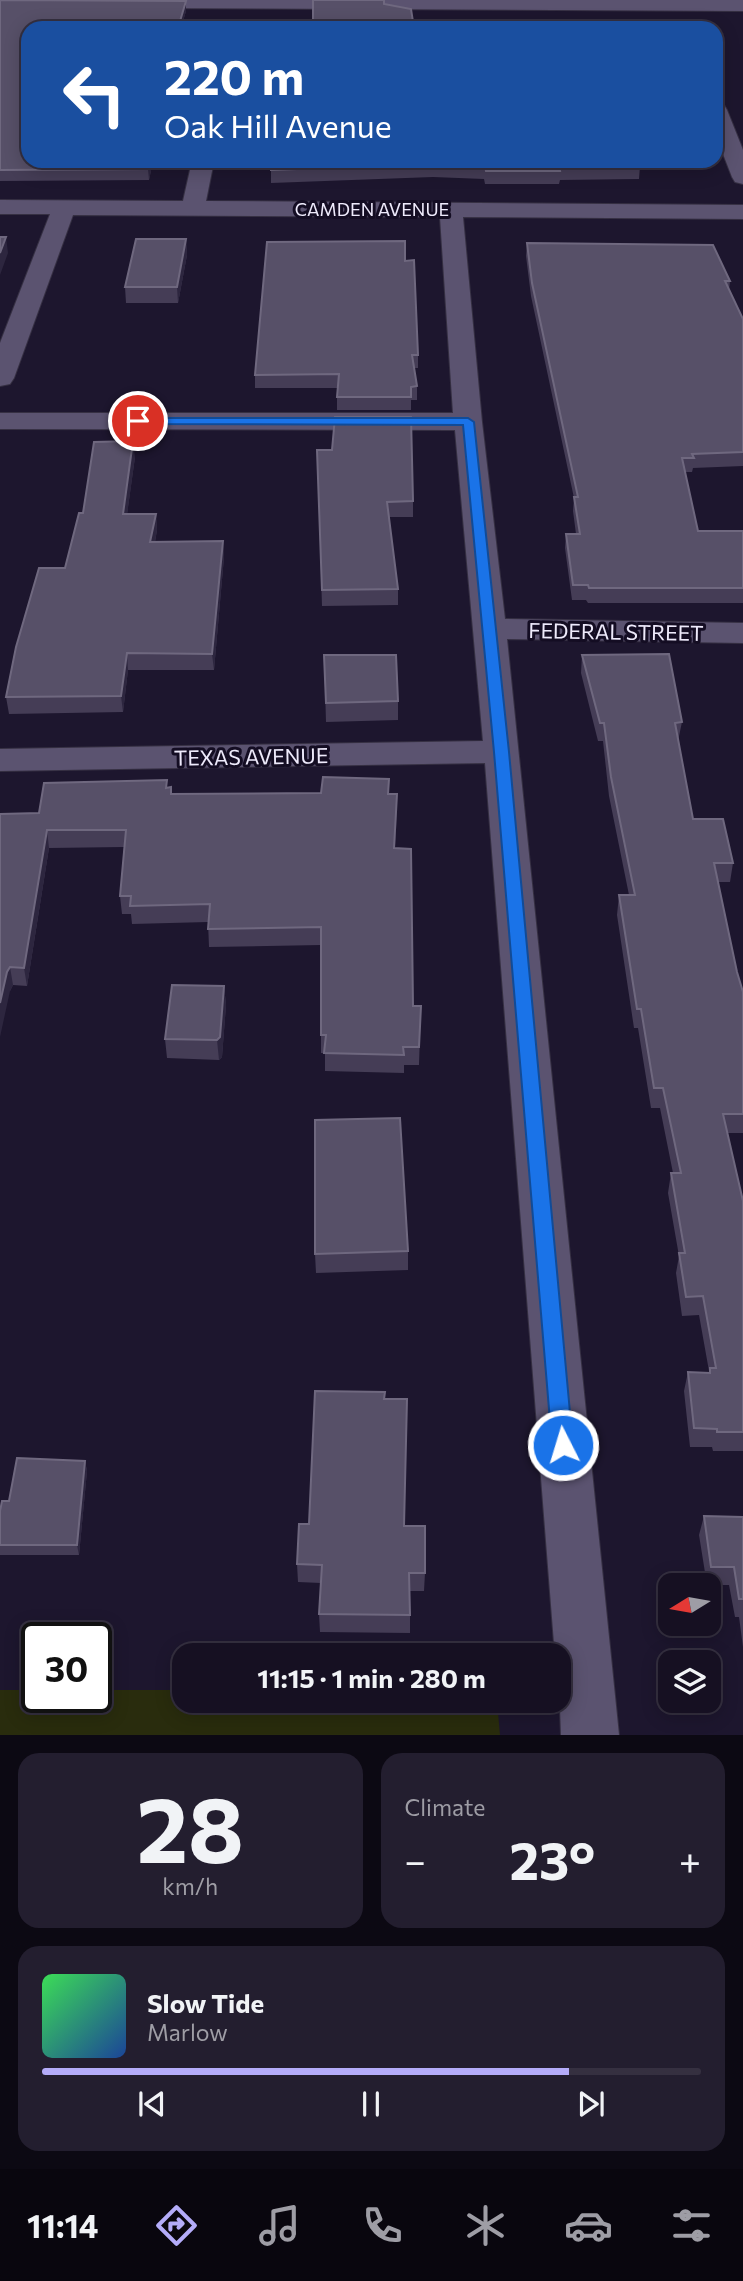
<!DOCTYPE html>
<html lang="en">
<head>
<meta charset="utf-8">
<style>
	:root { --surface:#161022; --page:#231e2f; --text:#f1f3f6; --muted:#9e9da5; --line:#353040; --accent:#b4acf9 }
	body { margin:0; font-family:Commissioner,sans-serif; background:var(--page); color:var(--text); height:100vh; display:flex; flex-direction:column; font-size:26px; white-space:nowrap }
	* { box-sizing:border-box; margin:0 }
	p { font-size:23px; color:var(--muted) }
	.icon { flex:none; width:38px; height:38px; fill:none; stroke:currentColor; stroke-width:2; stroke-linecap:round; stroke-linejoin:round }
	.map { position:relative; height:1735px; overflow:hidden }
	.details { display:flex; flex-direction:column; gap:18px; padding:18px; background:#0c0913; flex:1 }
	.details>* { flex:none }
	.top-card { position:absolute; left:21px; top:21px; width:702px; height:147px; border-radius:21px; box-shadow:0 4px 18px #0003,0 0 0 2px var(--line); background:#1a4fa0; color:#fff; overflow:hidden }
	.needle { width:46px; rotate:259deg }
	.fabs { position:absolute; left:658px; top:1573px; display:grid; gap:14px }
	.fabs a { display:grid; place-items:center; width:63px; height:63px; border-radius:14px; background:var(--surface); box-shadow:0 4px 18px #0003,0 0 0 2px var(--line); font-size:35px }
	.speed { position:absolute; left:21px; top:1622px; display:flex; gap:14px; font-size:35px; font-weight:700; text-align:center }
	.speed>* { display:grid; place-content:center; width:91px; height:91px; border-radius:50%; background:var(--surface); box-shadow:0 4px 18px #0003,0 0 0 2px var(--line); line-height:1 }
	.speed .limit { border:4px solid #111; border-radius:10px; background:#fff; color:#111 }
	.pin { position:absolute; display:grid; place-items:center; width:60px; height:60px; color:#fff; margin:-30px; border:4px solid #fff; border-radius:50%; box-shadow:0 2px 7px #0007 }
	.me { position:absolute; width:77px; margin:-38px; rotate:355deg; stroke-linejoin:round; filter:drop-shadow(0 0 5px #0008) }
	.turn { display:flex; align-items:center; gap:24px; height:147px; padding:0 28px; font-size:32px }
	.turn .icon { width:91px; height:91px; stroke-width:2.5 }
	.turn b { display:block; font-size:49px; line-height:60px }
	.big { font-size:52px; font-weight:700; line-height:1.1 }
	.details .widget { flex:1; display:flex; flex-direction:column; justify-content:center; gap:10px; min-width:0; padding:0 24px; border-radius:21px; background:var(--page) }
	.details .dial { align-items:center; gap:0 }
	.dial b { font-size:91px; line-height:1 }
	.song { display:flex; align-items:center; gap:21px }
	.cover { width:84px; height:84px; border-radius:10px; background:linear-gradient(135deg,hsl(130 70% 55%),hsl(220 70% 35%)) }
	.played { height:7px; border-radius:4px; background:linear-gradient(90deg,var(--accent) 80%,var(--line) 80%) }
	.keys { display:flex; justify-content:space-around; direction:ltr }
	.heat { display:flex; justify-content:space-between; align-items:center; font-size:38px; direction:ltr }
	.details .tiles { flex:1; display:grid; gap:18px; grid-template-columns:1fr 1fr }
	.widget:last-child { grid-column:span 2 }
	.trip { position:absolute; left:172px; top:1643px; width:399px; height:70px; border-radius:21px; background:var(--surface); box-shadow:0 4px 18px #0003,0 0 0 2px var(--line); font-weight:700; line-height:70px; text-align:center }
	.tab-bar { display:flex; height:112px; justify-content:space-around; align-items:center; background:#09060e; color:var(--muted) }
	.tab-bar .icon { width:49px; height:49px }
	.tab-bar .active { color:var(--accent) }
	.tab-bar b { font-size:32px; color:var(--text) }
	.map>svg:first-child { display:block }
	.green { fill:#292c0d }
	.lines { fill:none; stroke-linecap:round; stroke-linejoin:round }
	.minor-casing { stroke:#363043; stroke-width:2 }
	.minor { fill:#5b5370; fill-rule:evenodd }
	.wall { fill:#453d56 }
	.shaded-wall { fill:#2d263f }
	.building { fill:#575068; stroke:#6f687f; stroke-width:2 }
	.route { fill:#1a73e8; stroke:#114b97; stroke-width:2 }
	.labels { text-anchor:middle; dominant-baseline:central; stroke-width:6; stroke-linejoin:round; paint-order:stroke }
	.far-street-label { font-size:18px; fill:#eeeafb; stroke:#140d23 }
	.street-label { font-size:21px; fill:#eeeafb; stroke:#140d23 }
</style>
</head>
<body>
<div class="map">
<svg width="743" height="1735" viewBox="0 0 743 1735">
	<rect width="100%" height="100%" fill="#1d162e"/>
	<path class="green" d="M0 1690H37V1698H96V1690H184V1701H497L500 1735H0Z"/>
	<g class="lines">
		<defs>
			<path id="minor" d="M125 0H743V11L133 8 126 6Z
				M716 104 724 105 727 110 743 150V184L735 182 732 177 716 136Z
				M192 161H214L206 201 743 205V219L463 217 482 422 505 619 743 623V643L507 639 619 1735H561L558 1656H555L485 763 0 771V749L483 741 455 430 0 429V413H453L440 217 73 215 14 378 10 384 0 386V343L50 214H0V200L183 201Z"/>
		</defs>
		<use href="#minor" class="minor-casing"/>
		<use href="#minor" class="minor"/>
	</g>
	<path class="wall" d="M0 0 186 1V11L181 28H28V161H153L149 180 0 181Z
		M271 161 640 166 639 179 560 180 559 184H485L484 179 433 177 271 183Z
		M186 239 187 255 178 303H126L125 287Z
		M527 243 730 281 729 290 743 319V466L693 468 692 472H685L698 531H743V603H588L586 600H572L565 548 566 534H576L573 511 574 498 531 296 526 256Z
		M405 261 418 355V368H414L417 386V400H411V410H337V388H255V375Z
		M317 450 413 501V517H389L398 589V605L322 606Z
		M135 457 127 514H156L157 530 155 542 223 541 224 557 214 670H128L123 712 9 714 6 697 65 568 83 513Z
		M324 655 398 701V720L326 722Z
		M582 655 682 722 678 741 693 819 733 863 730 882H718L737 972 743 992V1133H727L743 1201V1451H713L712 1447H690L684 1391 688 1372 709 1373V1371L699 1315 682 1316 676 1273 679 1256 668 1193 671 1173H673L660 1108H651L638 1028H634L617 915 619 895H629L609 796 603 741H598L581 673Z
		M389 779V794H397L395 848 413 1006H421L419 1065H404V1073L325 1071V1053H321V945L209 947 208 922 132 924 131 914H122L120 896 124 847 49 848 27 986 13 985 10 991 0 814 39 813 167 780V788L171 787 172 794 321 793Z
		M224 986 226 1005 222 1057 219 1060 167 1058 165 1039Z
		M408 1251V1270L316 1273 315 1254Z
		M385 1399 404 1526 425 1573 424 1591H410V1633L320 1632 319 1614 321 1583 298 1582 297 1564 309 1524Z
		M85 1461 87 1471 79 1555H0V1511L9 1501Z
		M704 1516 743 1517V1647L739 1617H735L729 1585H707L699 1535Z"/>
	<path class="shaded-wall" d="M186 1V11L181 28H178Z
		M149 161H153L149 180 148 169Z
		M6 237 8 253 0 275V253Z
		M186 239 187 255 178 303 177 287Z
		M133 441 135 457 125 530 123 514Z
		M156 514 157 530 152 558 150 542Z
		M223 541 224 557 214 670 212 654Z
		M127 653 128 670 123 712 121 696Z
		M397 794V812L394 866V848Z
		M47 830 49 848 27 986 24 968Z
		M10 967 13 985 10 991 0 1037V1003L7 972Z
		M224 986 226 1005 222 1057 219 1060 217 1040Z
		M85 1461 87 1471 79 1555 77 1545Z"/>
	<path class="building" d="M0 0 186 1 178 28H28V161H149L148 169 0 170Z
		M313 0H384V4L411 9 414 28H313Z
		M271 161H638L640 166 559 167 560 171H486L485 166 433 164 271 170Z
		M0 237H6L0 253Z
		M136 239H186L177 287H125Z
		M405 241V261L414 260 418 355H412L417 386 411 387V397H337L339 374 255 375 267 242Z
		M527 243 713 245 730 281H725L743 319V452L692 454 694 458H682L698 531H743V588H589L588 585H573L566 534H580L574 497H578L532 283Z
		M335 417H411L413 501 387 502 398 589 322 590 317 450H332Z
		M133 441 123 514H156L150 542 223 541 212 654 127 653 121 696 6 697 16 647 39 568H65L79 513H83L94 442Z
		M669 654 682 722 675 723 693 819H723L733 863H714L737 972 743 992V1114H723L743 1201V1432H717V1429L694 1428 688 1372 710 1373V1368H716L703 1296 686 1297 679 1253H685L671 1173H681L663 1088H654L641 1009H637L619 895H635L611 777 604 723H600L582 655Z
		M324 655H396L398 701 326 703Z
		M323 777 389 779 388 794H397L394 848 411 849 413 1006H421L419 1047H403L404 1055 324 1053 326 1035H321V927L208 929 210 904 130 906 131 896H120L126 830H47L24 968 10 967 7 972 0 1003V814L39 813 44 783 167 780 166 788 171 787V794L321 793Z
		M172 985 224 986 220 1037 217 1040 165 1039Z
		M400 1118 408 1251 315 1254V1120Z
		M315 1391 385 1392 384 1399H407L404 1526H425V1573H409L410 1615 319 1614 322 1565 297 1564 299 1524H309Z
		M17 1458 85 1461 77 1545H0V1511L2 1501H9Z
		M704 1516 743 1517V1599H739L734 1567H711Z"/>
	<path class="route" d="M134 418H468L474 422 509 752 573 1445 570 1451 563 1454 555 1451 552 1445 494 752 463 425 138 424 132 421Z"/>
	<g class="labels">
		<g class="far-street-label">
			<text x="372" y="209">CAMDEN AVENUE</text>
		</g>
		<g class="street-label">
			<text transform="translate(616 631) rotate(1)">FEDERAL STREET</text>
			<text transform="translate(251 756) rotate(-1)">TEXAS AVENUE</text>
		</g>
	</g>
</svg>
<div class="fabs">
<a><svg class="needle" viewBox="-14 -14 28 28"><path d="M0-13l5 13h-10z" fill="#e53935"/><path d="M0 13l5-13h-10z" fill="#9e9da5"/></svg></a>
<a><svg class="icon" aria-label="layers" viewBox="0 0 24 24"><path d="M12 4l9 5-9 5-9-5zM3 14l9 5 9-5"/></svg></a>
</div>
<div class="speed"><div class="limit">30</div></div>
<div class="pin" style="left:138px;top:421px;background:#d93025"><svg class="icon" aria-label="arrive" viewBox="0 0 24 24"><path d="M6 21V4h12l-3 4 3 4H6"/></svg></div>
<svg class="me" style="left:563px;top:1445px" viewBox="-20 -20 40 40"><circle r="17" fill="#1a73e8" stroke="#fff" stroke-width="3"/><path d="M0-11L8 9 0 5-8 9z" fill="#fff"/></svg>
<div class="trip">11:15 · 1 min · 280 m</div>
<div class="top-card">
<div class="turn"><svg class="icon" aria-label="left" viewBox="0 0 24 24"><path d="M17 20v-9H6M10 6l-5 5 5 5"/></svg><div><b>220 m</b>Oak Hill Avenue</div></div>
</div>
</div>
<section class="details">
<div class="tiles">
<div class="widget dial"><b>28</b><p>km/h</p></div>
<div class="widget"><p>Climate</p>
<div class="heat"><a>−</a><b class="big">23°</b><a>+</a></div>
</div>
<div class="widget">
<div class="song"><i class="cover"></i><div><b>Slow Tide</b><p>Marlow</p></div></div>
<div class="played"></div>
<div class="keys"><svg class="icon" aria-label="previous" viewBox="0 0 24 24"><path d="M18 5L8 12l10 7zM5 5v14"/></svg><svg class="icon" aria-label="pause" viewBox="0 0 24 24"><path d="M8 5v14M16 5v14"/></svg><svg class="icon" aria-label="next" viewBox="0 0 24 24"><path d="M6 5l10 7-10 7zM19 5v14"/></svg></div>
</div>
</div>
</section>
<nav class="tab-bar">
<b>11:14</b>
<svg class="icon active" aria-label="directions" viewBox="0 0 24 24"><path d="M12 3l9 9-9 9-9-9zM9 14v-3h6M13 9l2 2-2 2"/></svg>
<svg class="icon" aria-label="music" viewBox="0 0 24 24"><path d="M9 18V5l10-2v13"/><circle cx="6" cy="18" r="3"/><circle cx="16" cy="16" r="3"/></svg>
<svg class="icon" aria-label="phone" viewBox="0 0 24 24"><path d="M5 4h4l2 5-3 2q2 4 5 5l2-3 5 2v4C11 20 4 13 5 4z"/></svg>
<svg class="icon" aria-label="climate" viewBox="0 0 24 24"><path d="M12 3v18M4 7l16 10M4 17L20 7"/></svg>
<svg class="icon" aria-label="car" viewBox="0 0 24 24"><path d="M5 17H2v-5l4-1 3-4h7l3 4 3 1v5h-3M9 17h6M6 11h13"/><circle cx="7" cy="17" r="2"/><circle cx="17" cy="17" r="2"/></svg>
<svg class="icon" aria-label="filters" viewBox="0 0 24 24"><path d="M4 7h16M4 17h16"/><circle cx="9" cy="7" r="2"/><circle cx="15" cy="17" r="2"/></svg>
</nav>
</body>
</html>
